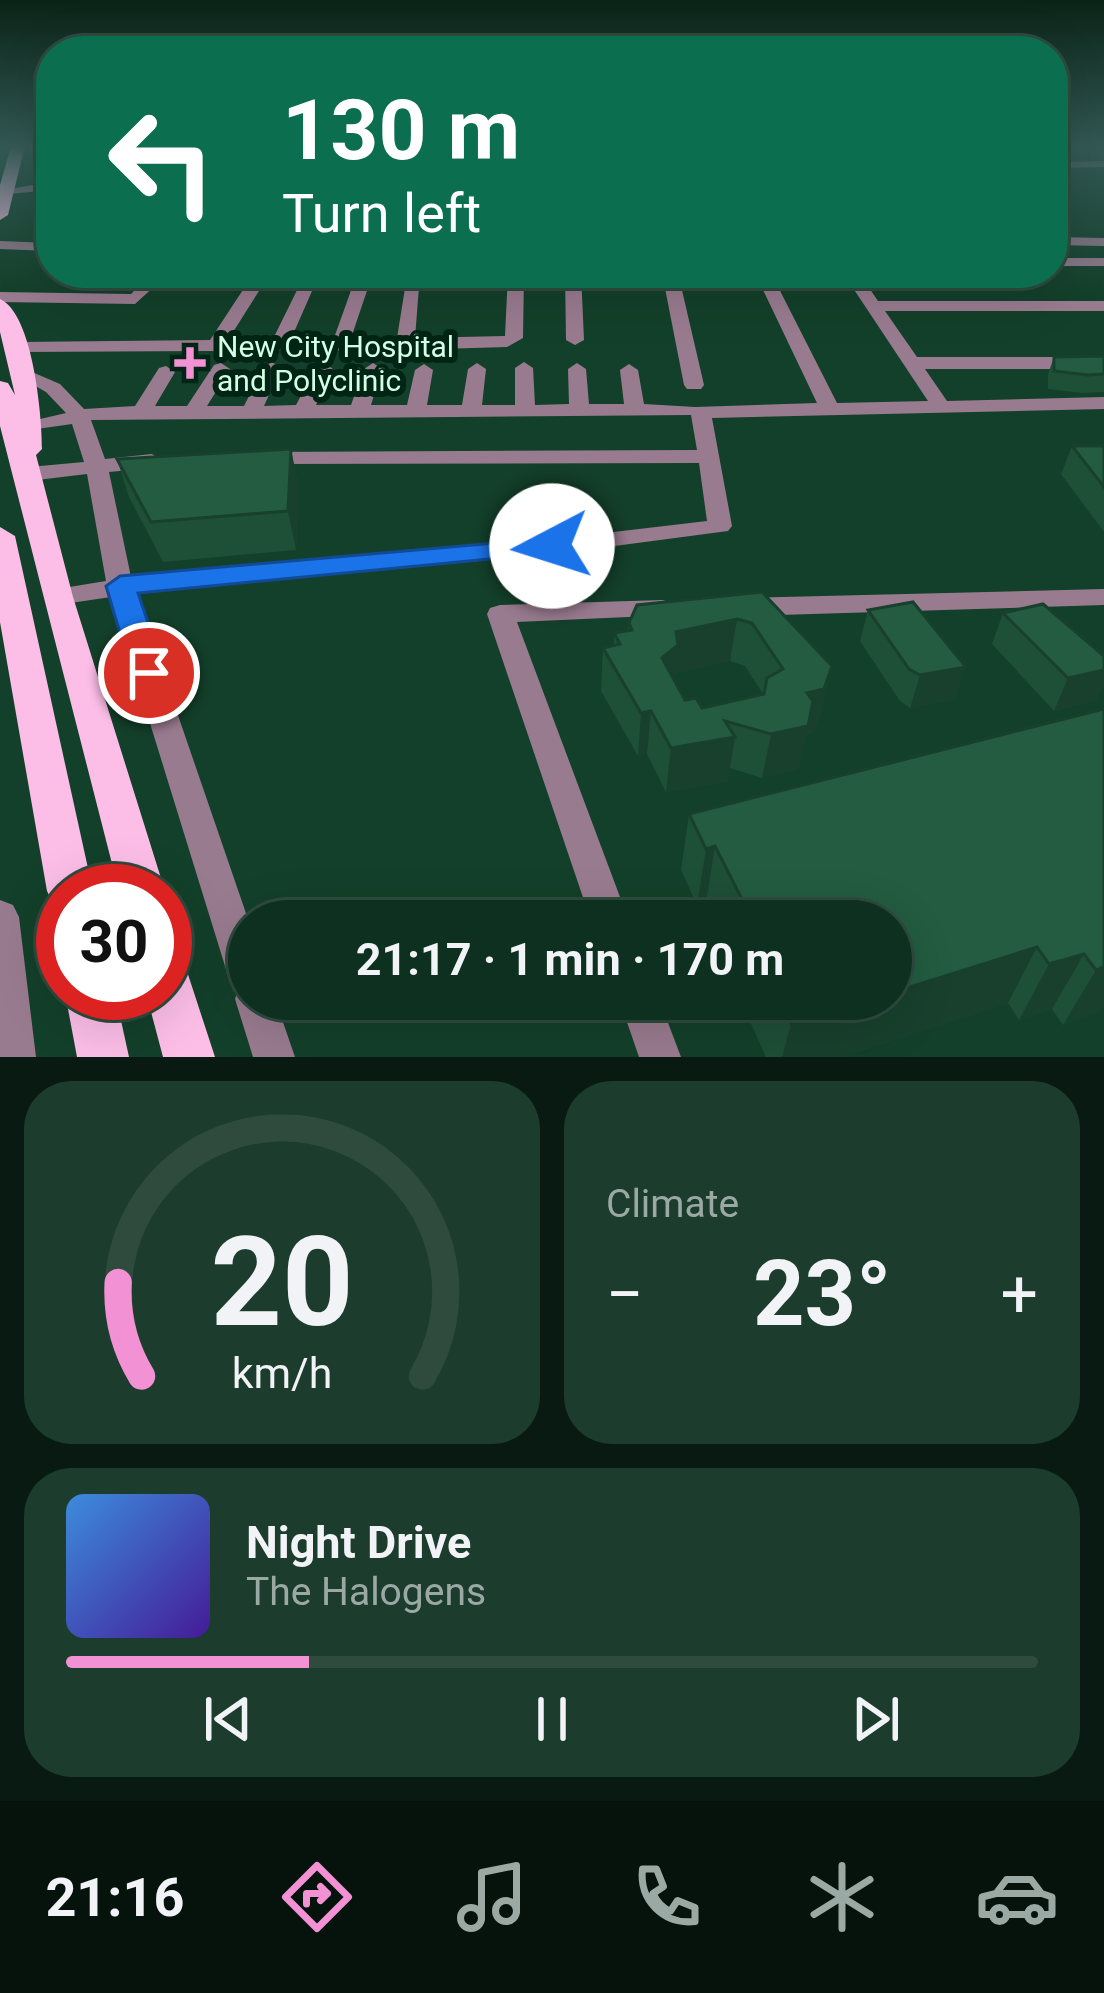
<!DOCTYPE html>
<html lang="en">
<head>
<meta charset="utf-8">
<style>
	:root { --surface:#0e3020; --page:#1c3c2d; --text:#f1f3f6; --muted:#9ba9a5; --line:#2e4b3e; --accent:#f391d5 }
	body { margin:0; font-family:Roboto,sans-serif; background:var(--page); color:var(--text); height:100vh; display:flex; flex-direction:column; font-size:45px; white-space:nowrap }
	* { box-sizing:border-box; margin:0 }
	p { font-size:39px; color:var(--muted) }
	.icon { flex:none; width:66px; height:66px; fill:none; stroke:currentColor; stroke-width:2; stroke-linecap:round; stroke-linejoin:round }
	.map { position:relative; height:1057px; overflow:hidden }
	.panel { display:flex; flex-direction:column; gap:24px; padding:24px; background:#081a12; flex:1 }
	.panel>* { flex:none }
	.hud { position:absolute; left:36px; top:36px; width:1032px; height:252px; border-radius:48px; box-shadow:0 12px 48px #0002,0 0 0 3px var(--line); background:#0b6e4f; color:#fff; overflow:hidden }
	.speed { position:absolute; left:36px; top:864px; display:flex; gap:24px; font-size:60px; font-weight:700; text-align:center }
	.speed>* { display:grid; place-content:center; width:156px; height:156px; border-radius:50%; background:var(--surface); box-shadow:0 12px 48px #0002,0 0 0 3px var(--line); line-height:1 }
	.speed .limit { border:18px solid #d22; background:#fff; color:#111 }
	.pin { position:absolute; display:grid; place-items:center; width:102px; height:102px; color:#fff; margin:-51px; border:6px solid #fff; border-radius:50%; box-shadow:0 3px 12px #0007 }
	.me { position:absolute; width:132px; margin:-66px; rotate:265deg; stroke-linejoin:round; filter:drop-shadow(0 0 9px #0008) }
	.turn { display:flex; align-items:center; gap:42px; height:252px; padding:0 48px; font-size:54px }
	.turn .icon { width:156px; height:156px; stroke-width:2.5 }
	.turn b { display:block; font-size:84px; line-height:102px }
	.big { font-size:90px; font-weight:700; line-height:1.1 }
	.panel .widget { flex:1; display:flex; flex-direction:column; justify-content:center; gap:18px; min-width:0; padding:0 42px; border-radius:48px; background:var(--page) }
	.panel .dial { align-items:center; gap:0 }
	.dial svg { height:312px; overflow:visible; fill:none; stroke:var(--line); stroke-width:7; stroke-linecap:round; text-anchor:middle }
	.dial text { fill:var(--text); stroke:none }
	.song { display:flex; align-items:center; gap:36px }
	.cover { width:144px; height:144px; border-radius:18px; background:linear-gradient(135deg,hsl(210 70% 55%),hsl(260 70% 35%)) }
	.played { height:12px; border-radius:6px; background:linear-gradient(90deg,var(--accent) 25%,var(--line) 25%) }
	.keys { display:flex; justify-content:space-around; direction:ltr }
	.heat { display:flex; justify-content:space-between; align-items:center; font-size:66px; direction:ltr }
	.panel .tiles { flex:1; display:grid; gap:24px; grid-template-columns:1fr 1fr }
	.widget:last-child { grid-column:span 2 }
	.trip { position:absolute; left:228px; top:900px; width:684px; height:120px; border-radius:60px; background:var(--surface); box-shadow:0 12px 48px #0002,0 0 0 3px var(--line); font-weight:700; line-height:120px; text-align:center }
	.tabs { display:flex; height:192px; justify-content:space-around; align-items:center; background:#06130d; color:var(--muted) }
	.tabs .icon { width:84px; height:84px }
	.tabs .active { color:var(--accent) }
	.tabs b { font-size:54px; color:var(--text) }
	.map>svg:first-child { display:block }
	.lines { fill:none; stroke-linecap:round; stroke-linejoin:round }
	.minor { fill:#997b8f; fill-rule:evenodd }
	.major { fill:#fcbee7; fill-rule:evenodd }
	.wall { fill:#1e4f37; fill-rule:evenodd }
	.shaded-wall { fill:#18402d }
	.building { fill:#235c40; stroke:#18402d; stroke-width:3; fill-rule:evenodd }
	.route { fill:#1a73e8; stroke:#114b97; stroke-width:3 }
	.poi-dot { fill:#f391d5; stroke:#012515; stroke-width:4.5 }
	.labels { text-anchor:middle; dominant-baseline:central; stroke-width:12; stroke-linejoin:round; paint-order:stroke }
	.far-poi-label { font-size:30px; fill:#d6fee7; stroke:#012515; text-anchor:start }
</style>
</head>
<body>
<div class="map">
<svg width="1104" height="1057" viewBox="0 0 1104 1057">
	<rect width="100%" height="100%" fill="#13402a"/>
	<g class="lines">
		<path class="minor" d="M1104 161V167L1053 168V162Z
			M51 182V190L9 194 3 190Z
			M1053 237 1104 238V246L1053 245Z
			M0 241 51 243V251L0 249Z
			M1053 258H1104V266H1053Z
			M152 273H169L135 304 0 302V292L131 294Z
			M254 273 420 274 415 338 505 336 508 273H524L523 338 507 347 405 350 19 352 10 347 19 342 210 340ZM301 282 273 339 228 340 264 283ZM316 282H354L334 338 291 339ZM370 282H406L397 338H351Z
			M565 273H581L584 340 575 345 566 340Z
			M662 273H678L704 385 701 389H687L684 385Z
			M755 273H771L837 403 928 401 843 273H859L878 301H1104V311H885L917 357H1104V369H925L947 401 1104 397V409L712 418 732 526 728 531 554 554 136 593 249 922V999H275L295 1057H253L235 999 237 993 229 979 111 597 57 605 44 597 57 589 106 581 87 474 29 481 18 474 29 467 84 462 72 424 23 431 20 427 23 423 66 413 46 392 16 375 25 369 60 384 84 409 135 406 159 368 166 366 175 372 155 406H187L214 365 221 363 230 369 207 406H244L263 368 272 362 281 368 264 406 296 405 315 369 324 363 333 369 316 405H351L364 369 373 363 382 369 371 405H407L415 370 424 364 433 370 427 405H462L468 369 477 363 486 369 482 405H515V368L524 362 533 368 535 405 569 404 568 369 577 363 586 369 589 404H624L620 370 629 364 638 370 644 404 695 407 817 403ZM691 415 697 450 264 452 253 458 264 464 699 463 707 521 554 539 131 577 109 472 152 468 163 461 152 454 105 459 91 420Z
			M1104 589V605L746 616 737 613 733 607 737 601 746 598Z
			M663 600 672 603 676 609 672 615 517 622 629 921H591L487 614 490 608 500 605Z
			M0 900 13 905 19 917 36 1057H0Z
			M619 999H659L681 1057H639Z"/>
		<path class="major" d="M11 146H25L8 215 0 220V185Z
			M0 299C33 314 42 415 42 449L36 455 73 597 165 891H119L0 426V381L8 383 15 395 0 332Z
			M0 527 15 536 93 891H63V909L54 905 47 891 0 622Z
			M165 950 182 956 215 1057H163L146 993H165Z
			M65 993H115L129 1057H77Z"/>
	</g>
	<path class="wall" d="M682 273H703L702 285H685Z
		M1104 356V392L1082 393 1048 389V374L1054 357Z
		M1072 446H1104V532L1061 474Z
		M291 449 298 486 296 550 163 562 129 497 117 459Z
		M762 592 832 666 822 709 814 732 806 734 798 769 762 778 730 768 728 781 666 792 647 754 638 756 601 691 603 648 614 646V633L628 630 629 623ZM730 661 745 666 763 694 702 708 685 700 674 680 675 673Z
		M868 610 955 699 910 708 900 701 860 641Z
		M1003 613 1104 656V683L1096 700 1054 711 992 644Z
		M1104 709V1005L1100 1012 1063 1025 1052 1009 1019 1020 1008 1003 842 1057H766L747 1015 751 999H891V921H714L706 903 697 905 681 870 689 814Z"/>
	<path class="shaded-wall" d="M291 449 298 486 296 550 288 511Z
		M737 619 730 661 675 673 674 687 662 658 676 632Z
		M832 666 822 709 814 732 806 734 798 769 762 778 771 734Z
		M966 667 955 699 910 708 920 675Z
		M1104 670V683L1096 700 1054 711 1068 678Z
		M651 711 647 754 638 756 641 713Z
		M735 737 728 781 666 792 671 748Z
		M715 846 706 903 697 905 706 849Z
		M1037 947 1008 1003 842 1057H782L791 1024 872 999H891V993Z
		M1084 954 1052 1009 1019 1020 1049 964Z
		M1104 967V1005L1100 1012 1063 1025 1096 970Z"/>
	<path class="building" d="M1104 356V374L1088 375 1054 371V357Z
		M1072 446H1104V487Z
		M291 449 288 511 151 522 117 459Z
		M762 592 832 666 824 689 807 693 813 701 808 726 771 734 725 721 735 737 671 748 651 711 641 713 603 648 620 644 614 633 632 630 629 623 637 605ZM737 619 752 623 783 669 767 678 764 694 702 708 696 698 685 700 662 658 678 645 676 632Z
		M913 602 966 667 920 675 909 669 868 610Z
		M1043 604 1104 656V670L1068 678 1003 613Z
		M1104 709V967L1096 970 1084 954 1049 964 1037 947 891 993V921H753L715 846 706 849 689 814Z
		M779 999H872L791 1024Z"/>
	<linearGradient id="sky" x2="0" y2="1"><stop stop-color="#0a2317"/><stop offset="0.5" stop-color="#335955"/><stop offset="1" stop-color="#335955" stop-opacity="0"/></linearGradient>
	<rect width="1104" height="294" fill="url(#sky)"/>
	<path class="route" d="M552 538 562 540V552L138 593 165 673 149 685 132 673 106 586 120 576Z"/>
	<path class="poi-dot" d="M184 345h12v12h12v12h-12v12h-12v-12h-12v-12h12z"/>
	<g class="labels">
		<g class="far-poi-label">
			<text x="217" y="346">New City Hospital<tspan x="217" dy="34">and Polyclinic</tspan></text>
		</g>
	</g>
</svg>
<div class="speed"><div class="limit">30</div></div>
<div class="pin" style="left:149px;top:673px;background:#d93025"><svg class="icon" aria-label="arrive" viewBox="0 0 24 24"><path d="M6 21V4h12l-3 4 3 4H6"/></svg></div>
<svg class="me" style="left:552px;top:546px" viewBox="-20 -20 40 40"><circle r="19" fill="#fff"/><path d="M0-13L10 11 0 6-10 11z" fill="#1a73e8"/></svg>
<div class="trip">21:17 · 1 min · 170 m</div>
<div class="hud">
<div class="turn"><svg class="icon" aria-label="left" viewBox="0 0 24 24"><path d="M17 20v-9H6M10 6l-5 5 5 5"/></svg><div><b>130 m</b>Turn left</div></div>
</div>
</div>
<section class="panel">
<div class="tiles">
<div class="widget dial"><svg viewBox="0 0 100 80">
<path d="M14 69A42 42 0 1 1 86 69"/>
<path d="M14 69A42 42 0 0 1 8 45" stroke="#f391d5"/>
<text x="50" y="56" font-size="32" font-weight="700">20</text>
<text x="50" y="72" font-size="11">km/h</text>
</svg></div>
<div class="widget"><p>Climate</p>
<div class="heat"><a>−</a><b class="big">23°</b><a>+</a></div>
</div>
<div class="widget">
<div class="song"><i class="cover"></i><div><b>Night Drive</b><p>The Halogens</p></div></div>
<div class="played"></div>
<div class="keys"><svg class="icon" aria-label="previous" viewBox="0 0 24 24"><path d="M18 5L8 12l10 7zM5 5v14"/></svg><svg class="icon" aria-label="pause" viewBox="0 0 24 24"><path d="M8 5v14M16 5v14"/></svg><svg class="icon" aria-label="next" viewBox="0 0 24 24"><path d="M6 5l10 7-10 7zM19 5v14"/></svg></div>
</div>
</div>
</section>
<nav class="tabs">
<b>21:16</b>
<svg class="icon active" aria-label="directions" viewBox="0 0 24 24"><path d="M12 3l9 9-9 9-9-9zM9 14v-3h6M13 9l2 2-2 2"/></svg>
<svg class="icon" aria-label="music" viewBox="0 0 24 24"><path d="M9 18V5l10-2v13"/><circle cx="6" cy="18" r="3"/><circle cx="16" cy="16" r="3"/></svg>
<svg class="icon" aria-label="phone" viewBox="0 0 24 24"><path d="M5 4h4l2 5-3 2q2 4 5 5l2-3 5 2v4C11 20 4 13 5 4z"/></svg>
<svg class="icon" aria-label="climate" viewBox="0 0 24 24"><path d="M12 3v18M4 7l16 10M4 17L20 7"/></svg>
<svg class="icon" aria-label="car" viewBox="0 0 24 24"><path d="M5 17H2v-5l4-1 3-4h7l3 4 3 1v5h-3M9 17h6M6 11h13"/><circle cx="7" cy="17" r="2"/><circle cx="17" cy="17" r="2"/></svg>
</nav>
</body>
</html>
